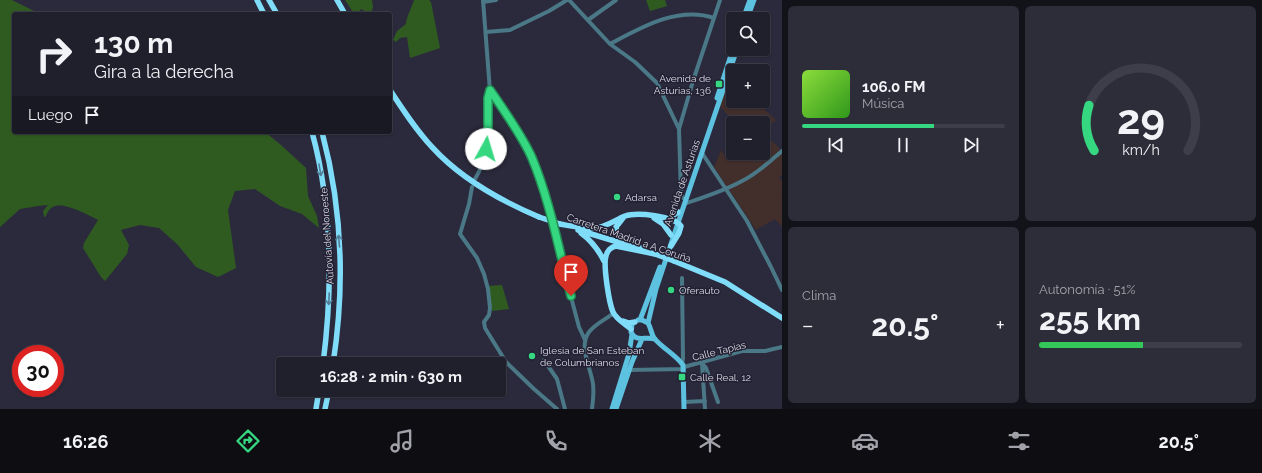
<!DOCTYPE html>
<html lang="es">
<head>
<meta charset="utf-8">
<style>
	:root { --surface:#20202d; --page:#2d2d39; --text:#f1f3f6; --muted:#a2a3aa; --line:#3d3e49; --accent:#35d881 }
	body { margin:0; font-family:Raleway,sans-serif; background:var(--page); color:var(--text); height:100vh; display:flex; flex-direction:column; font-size:15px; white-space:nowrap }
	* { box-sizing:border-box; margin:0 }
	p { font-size:13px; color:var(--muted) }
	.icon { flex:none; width:22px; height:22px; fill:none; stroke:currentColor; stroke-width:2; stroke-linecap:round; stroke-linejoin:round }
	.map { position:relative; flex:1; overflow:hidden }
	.panel { display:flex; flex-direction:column; gap:6px; padding:6px; background:#121219; width:480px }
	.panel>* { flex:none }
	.hud { position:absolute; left:12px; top:12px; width:380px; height:122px; border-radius:4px; box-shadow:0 1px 3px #0004,0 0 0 1px var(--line); background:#20202d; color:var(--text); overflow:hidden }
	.tools { position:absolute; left:726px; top:12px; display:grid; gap:8px }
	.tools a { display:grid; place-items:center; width:44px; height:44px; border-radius:4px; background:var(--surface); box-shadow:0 1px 3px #0004,0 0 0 1px var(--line); font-size:20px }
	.speed { position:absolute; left:12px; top:345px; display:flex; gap:8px; font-size:20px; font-weight:700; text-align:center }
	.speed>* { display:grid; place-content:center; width:52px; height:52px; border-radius:50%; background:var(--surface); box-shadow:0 1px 3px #0004,0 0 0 1px var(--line); line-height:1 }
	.speed .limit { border:6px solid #d22; background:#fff; color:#111 }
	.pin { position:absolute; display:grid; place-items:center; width:34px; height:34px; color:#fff; margin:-41px -17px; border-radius:50% 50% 50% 0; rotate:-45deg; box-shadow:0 0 4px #0007 }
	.pin .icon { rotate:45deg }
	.me { position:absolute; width:44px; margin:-22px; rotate:6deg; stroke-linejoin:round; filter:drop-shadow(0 0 3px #0008) }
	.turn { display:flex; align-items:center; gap:14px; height:84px; padding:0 16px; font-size:18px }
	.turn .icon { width:52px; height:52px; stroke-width:2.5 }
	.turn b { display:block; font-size:28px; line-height:34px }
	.then { display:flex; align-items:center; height:38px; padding:0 16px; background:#0003; gap:8px; font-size:15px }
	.big { font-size:30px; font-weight:700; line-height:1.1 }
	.panel .widget { flex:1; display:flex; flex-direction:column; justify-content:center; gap:6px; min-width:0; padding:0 14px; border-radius:6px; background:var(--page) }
	.panel .dial { align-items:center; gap:0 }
	.dial svg { height:104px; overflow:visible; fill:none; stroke:var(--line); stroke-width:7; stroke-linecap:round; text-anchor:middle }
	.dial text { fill:var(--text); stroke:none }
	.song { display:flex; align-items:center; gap:12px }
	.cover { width:48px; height:48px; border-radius:6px; background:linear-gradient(135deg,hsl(90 70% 55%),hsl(110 70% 35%)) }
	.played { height:4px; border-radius:2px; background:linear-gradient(90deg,var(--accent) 65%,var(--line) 65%) }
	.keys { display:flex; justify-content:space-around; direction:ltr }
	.heat { display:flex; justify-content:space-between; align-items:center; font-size:22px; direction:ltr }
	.charge { height:6px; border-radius:3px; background:linear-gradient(90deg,#34c759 51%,var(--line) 0) }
	.panel .tiles { flex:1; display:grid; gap:6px; grid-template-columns:repeat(2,1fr) }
	.trip { position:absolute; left:276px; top:357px; width:230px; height:40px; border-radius:4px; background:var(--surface); box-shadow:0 1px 3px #0004,0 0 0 1px var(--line); font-weight:700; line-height:40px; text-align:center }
	.tabs { display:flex; height:64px; justify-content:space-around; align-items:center; background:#0d0d12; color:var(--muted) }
	.tabs .icon { width:28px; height:28px }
	.tabs .active { color:var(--accent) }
	.tabs b { font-size:18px; color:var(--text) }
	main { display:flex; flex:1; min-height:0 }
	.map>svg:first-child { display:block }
	.industrial { fill:#422e2b }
	.green { fill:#2f5b20 }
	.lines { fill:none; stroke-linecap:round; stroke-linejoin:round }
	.minor { stroke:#4a7886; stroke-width:4 }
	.major { stroke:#5dc2e0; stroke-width:5 }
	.highway { stroke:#80ddf9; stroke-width:5.5 }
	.highway-bridge { stroke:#80ddf9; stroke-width:5.5 }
	.oneway { stroke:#517e96 }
	.route-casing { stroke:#228c54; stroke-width:10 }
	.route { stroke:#35d881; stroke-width:7 }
	.poi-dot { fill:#35d881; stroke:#222032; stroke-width:1.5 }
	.labels { text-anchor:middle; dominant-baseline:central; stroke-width:3; stroke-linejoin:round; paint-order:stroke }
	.poi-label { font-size:10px; fill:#dcdce8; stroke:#222032; text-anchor:start }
	.street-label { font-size:10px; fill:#dcdce8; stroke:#222032 }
</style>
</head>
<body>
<main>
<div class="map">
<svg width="782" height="409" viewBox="0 0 782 409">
	<rect width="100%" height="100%" fill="#2b2a3c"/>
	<path class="industrial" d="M726 84 733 87V101H755L776 120 763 132V123H735L719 105Z
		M763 132 782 151V175L779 177 782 181V197L781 198 782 199V227L775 219 756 230 714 167 721 150 726 158 736 153H763Z"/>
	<path class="green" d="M0 0H12L40 14H14V132H265L281 145 306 168 308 196 317 216 319 228 302 214 280 206 255 189 235 191 228 210 236 268 218 277 196 267 177 244 159 228 140 225 121 230 129 245 127 254 105 281 101 277 83 248 84 243 98 220C88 215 63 201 53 207 48 209 48 213 45 217H44L43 211 48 205 38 206 20 209 0 227Z
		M345 0H372L373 7 371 14 361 9 357 14H354Z
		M414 0H429L431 2 440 48 410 58 407 37 400 38 396 42 393 40 397 31 406 24C406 18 412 7 414 0Z
		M646 0H665L667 6 650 11Z
		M502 285 509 309 492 311 488 286Z"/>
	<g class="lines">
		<path class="minor" d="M569 0 610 44 635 62 657 83 679 129 681 195 683 198
			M483 2 496 0
			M588 20 616 0
			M486 32 510 30 549 11 567 0
			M610 44C642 27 678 6 714 18
			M490 91C509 118 527 146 539 177L579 327 585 340
			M679 129 693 81 720 0
			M702 153 747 221 771 267 782 290
			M475 179C487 160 489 136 489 115 489 107 488 99 490 91L483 0
			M472 187 469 204 460 234 477 258 484 274 488 289 490 308 489 315 484 322 485 328 506 362 534 389 557 409
			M684 204C704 197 724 191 742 181 757 174 769 162 782 151
			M544 360 557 379 565 409
			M682 363 683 359 682 278
			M702 363 705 409
			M702 363 706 368 718 402
			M684 367 742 351H765L782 347
			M629 370 684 369
			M684 402 705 401
			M592 409C593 401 594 392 593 384 591 368 578 347 589 332 595 324 606 319 614 313"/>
		<path class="major" d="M743 19 750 0
			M747 19 754 0
			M717 98 733 49
			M638 320H642L648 323C651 328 651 333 654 338 662 348 675 354 683 365L684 409
			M640 320 660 267
			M648 323 656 289 678 223 737 49
			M632 325 631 332C636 343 645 336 655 339
			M612 409 629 354 632 334
			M616 409 632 362 642 339"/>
		<path class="highway" d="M257 0 264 14
			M269 0 277 14
			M337 0 345 14
			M390 90C403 110 416 130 432 147 461 179 499 200 539 217
			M312 132C333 209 333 286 323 364
			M322 132C342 207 345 287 333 364
			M623 218 616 227C617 242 631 244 644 249
			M654 218 663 224 671 235
			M668 219 678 212
			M560 224C571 226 583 229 594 228 605 228 615 220 625 216 637 212 674 216 681 226L679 233 671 246
			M578 230 631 246
			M581 233C592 241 598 249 604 261
			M674 261 725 282 782 318
			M623 321 629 323 635 322
			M631 329C625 324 616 319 613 312 609 303 603 265 606 256 607 251 611 247 616 246L655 254
			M316 409 319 390
			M325 409 329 390"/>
		<path class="highway-bridge" d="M539 217 560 224
			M655 254 674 261"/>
	</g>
	<defs><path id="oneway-shaft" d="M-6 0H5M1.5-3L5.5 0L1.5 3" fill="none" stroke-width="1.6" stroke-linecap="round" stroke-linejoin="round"/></defs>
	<g class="oneway">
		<use href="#oneway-shaft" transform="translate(320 170) rotate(80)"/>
		<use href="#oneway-shaft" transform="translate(339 241) rotate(-95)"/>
		<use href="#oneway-shaft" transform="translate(329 299) rotate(92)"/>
	</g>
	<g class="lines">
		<defs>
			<path id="route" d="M486 149 488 133V98L490 90C503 109 523 137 532 158 550 201 559 251 571 296"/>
		</defs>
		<use href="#route" class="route-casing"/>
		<use href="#route" class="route"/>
	</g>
	<g class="poi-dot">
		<rect x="715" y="80" width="8" height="8" rx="2"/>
		<circle cx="617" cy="197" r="4"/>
		<circle cx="671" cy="290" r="4"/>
		<circle cx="532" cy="356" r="4"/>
		<rect x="678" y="373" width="8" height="8" rx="2"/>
	</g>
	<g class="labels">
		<g class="poi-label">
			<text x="711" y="78" text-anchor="end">Avenida de<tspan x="711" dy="12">Asturias, 136</tspan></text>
			<text x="625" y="197">Adarsa</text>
			<text x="679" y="290">Oferauto</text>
			<text x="540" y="350">Iglesia de San Esteban<tspan x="540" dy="12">de Columbrianos</tspan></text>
			<text x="690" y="377">Calle Real, 12</text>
		</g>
		<g class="street-label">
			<text transform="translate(682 183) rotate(-71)">Avenida de Asturias</text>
			<text transform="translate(327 236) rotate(-94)">Autovía del Noroeste</text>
			<text transform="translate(629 238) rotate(19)">Carretera Madrid a A Coruña</text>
			<text transform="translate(719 351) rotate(-14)">Calle Tapias</text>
		</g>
	</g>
</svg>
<div class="tools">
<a><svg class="icon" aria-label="search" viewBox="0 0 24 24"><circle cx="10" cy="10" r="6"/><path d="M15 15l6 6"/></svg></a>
<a>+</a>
<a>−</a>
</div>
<div class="speed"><div class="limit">30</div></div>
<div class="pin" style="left:571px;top:296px;background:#d93025"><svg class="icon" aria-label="arrive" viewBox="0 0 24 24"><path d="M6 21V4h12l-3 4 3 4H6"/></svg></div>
<svg class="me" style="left:486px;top:149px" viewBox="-20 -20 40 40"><circle r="19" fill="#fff"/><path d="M0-13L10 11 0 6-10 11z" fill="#35d881"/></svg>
<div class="trip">16:28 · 2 min · 630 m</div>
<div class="hud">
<div class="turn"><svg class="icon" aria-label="right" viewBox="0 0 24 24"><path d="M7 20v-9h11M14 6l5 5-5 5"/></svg><div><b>130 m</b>Gira a la derecha</div></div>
<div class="then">Luego<svg class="icon" aria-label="arrive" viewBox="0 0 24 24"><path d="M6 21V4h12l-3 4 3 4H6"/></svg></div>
</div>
</div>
<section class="panel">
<div class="tiles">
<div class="widget">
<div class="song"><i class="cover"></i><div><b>106.0 FM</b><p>Música</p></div></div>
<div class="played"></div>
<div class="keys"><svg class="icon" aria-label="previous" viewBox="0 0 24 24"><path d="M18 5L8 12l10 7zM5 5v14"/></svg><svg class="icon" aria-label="pause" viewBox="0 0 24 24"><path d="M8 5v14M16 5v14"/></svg><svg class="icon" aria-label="next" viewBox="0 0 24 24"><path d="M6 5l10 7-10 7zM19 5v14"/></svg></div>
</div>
<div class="widget dial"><svg viewBox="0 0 100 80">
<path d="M14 69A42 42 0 1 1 86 69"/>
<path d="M14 69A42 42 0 0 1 10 34" stroke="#35d881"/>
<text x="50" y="56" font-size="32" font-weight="700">29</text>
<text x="50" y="72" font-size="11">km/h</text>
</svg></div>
<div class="widget"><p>Clima</p>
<div class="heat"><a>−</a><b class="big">20.5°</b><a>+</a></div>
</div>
<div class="widget"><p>Autonomía · 51%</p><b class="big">255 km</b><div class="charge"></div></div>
</div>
</section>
</main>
<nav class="tabs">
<b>16:26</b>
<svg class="icon active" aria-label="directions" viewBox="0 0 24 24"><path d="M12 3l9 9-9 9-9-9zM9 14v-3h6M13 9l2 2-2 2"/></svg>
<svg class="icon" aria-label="music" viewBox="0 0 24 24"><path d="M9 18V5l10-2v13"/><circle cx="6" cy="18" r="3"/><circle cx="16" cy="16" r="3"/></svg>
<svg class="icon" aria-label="phone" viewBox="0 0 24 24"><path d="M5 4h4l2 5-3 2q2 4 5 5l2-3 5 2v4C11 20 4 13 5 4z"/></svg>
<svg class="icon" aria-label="climate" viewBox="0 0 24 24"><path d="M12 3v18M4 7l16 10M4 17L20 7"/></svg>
<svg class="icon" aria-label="car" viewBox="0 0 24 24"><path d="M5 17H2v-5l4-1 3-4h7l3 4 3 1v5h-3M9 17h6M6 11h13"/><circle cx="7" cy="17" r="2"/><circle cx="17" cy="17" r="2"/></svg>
<svg class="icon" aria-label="filters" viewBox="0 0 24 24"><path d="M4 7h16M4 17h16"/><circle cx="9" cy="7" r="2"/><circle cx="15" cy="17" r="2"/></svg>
<b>20.5°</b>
</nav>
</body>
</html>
